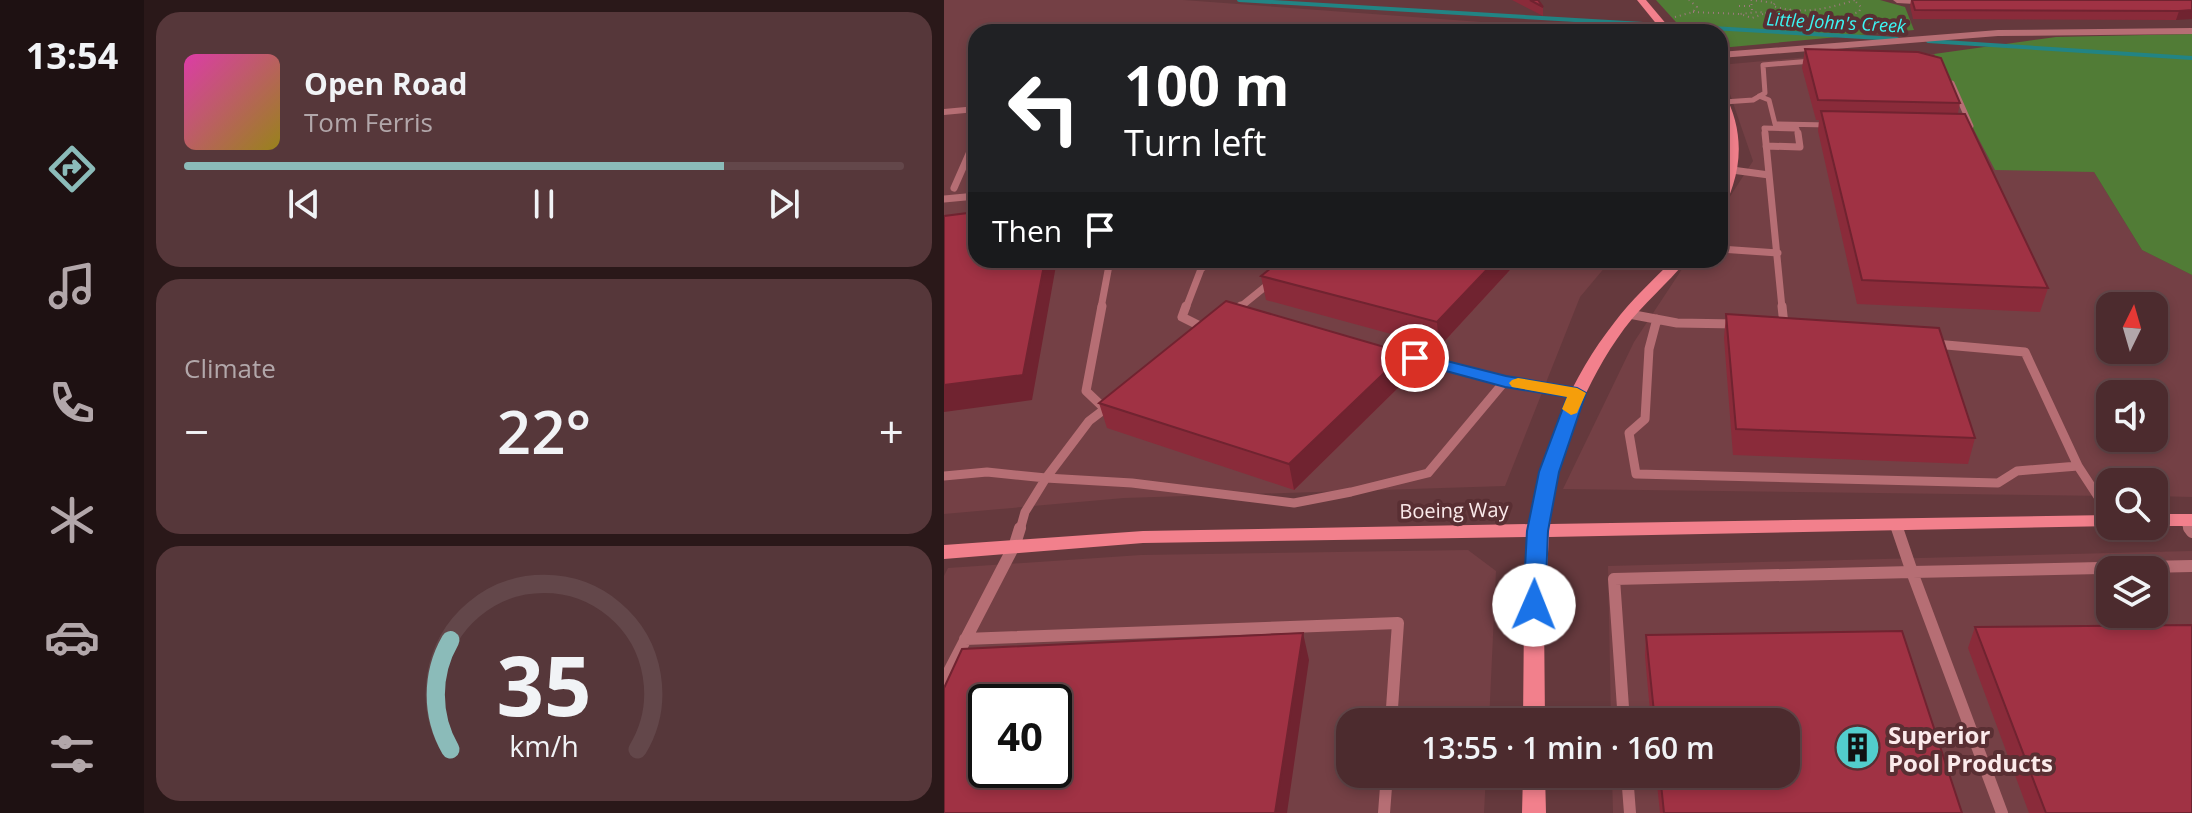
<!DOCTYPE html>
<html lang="en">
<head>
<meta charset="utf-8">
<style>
	:root { --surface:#4c2b2e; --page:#56373a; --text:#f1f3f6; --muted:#b2a7aa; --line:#63474a; --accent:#8bbbb9 }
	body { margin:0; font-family:"Open Sans",sans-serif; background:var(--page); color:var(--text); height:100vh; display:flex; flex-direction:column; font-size:30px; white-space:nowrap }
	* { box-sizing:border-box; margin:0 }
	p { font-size:26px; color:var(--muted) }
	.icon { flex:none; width:44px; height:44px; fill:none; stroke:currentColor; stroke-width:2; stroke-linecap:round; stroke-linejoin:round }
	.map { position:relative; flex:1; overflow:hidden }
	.panel { display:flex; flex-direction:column; gap:12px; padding:12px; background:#2a1819; width:800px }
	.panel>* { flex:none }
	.top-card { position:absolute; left:24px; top:24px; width:760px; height:244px; border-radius:24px; box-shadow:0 4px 12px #0003,0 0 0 2px var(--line); background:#202124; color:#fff; overflow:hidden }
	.needle { width:52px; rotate:5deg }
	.buttons { position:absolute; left:1152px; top:292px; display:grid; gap:16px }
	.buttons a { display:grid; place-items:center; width:72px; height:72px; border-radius:16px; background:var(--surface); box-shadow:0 4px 12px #0003,0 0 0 2px var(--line); font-size:40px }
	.speed { position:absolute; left:24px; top:684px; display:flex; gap:16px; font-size:40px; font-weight:700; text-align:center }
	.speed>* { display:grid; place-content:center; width:104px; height:104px; border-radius:50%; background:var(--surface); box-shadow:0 4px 12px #0003,0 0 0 2px var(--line); line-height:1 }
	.speed .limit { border:4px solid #111; border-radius:12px; background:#fff; color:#111 }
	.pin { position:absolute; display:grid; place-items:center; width:68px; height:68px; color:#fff; margin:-34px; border:4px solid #fff; border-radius:50%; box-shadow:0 2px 8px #0007 }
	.me { position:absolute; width:88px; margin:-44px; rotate:1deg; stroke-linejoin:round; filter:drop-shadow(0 0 6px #0008) }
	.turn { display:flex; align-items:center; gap:28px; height:168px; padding:0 24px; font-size:36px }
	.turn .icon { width:104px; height:104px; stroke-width:2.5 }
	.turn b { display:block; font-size:56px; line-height:68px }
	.then { display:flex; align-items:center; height:76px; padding:0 24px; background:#0003; gap:16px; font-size:30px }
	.big { font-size:60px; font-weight:600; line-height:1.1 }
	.panel .card { flex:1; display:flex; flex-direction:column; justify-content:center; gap:12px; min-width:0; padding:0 28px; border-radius:24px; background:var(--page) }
	.panel .dial { align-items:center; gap:0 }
	.dial svg { height:208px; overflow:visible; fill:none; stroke:var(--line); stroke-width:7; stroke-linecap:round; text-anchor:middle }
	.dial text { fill:var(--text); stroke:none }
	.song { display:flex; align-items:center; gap:24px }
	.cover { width:96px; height:96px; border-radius:12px; background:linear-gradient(135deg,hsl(320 70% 55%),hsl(50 70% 35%)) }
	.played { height:8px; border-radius:4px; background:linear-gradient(90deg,var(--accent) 75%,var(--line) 75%) }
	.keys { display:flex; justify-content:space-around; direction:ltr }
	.heat { display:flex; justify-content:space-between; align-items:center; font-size:44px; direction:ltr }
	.trip { position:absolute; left:392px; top:708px; width:464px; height:80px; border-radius:24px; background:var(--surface); box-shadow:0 4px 12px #0003,0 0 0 2px var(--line); font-weight:600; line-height:80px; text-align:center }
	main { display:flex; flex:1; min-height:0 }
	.menu { display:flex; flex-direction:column; width:144px; justify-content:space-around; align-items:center; background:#1e1112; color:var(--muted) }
	.menu .icon { width:56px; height:56px }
	.menu .on { color:var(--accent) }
	.menu b { font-size:36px; color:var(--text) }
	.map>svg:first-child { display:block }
	.built { fill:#744045; fill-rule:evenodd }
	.green { fill:#517c36 }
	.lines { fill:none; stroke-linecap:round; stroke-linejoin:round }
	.stream { stroke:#228484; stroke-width:4 }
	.path { stroke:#9c7a7d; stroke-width:2; stroke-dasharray:1 4; stroke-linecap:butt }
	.lane-far3 { stroke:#b66e74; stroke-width:5 }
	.lane-far2 { stroke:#b66e74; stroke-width:7 }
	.lane-far1 { stroke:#b66e74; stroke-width:9 }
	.lane { stroke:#b66e74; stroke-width:12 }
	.street { fill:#b66e74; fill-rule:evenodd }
	.secondary { fill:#f2808c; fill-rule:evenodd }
	.wall { fill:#8a2b3a }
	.shaded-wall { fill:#702330 }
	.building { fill:#a03244; stroke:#702330; stroke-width:2; fill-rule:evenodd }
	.route { fill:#1a73e8; stroke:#114b97; stroke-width:2 }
	.slow { fill:#f59e0b }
	.labels { text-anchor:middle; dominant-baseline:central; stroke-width:8; stroke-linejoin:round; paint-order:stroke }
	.far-water-label { font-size:18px; font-style:italic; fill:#3cf4f3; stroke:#592f33 }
	.street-label { font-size:20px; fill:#fbeaeb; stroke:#592f33 }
	.near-poi-label { font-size:24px; font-weight:bold; fill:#fbeaeb; stroke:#592f33; text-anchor:start }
</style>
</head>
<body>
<main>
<nav class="menu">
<b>13:54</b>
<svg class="icon on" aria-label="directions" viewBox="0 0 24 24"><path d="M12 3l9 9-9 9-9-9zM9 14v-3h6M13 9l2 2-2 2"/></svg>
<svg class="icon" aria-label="music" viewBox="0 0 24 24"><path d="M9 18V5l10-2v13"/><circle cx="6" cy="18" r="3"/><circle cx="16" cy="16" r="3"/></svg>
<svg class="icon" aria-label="phone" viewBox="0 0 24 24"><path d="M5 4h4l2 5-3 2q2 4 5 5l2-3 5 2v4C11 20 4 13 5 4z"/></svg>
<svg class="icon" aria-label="climate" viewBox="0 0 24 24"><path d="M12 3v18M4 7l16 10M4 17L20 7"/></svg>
<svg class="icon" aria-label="car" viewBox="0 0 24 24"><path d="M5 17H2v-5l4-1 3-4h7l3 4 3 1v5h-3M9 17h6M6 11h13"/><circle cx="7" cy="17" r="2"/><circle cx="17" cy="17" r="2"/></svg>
<svg class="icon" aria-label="filters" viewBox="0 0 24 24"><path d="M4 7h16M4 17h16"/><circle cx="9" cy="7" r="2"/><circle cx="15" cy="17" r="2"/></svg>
</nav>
<section class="panel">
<div class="card">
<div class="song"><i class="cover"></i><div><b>Open Road</b><p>Tom Ferris</p></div></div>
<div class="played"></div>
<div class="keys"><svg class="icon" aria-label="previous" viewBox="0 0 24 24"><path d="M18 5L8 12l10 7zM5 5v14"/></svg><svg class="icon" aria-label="pause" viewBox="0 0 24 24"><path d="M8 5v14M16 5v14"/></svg><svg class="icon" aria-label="next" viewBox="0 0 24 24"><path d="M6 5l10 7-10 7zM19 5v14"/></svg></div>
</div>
<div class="card"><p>Climate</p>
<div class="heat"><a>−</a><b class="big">22°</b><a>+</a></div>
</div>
<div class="card dial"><svg viewBox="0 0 100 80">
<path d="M14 69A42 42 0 1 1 86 69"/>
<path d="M14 69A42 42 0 0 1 14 27" stroke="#8bbbb9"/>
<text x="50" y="56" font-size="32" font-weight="700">35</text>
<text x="50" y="72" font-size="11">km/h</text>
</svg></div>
</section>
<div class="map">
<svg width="1248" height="813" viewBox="0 0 1248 813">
	<rect width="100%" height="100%" fill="#65393d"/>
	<path class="built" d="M0 0H239L675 32H32V260H667L636 297 561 486 180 498 0 514Z
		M920 52 990 54 1046 160 1150 172 1198 250 1248 275V497L1210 496V482H1166V496L619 489 690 342 744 260H776V212L809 161 776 65ZM1166 306H1210V350H1166ZM1166 394H1210V438H1166Z
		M524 550 552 571 545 722H406V774H542L540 813H0V576L4 568 197 555ZM42 702H110V770H42Z
		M1248 551V813H669L668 774H842V722H667L664 566ZM1166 570H1210V614H1166Z"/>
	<path class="green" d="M712 0H936L961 7 970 30 776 48V32H741Z
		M1248 34V275L1198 250 1150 172 1051 170 990 54 1112 37Z"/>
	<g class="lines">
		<path class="stream" d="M295 0 953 39
			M984 41 1248 58"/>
		<path class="path" d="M795 6H808
			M846 9 851 16 891 19 915 12 917 7 911 1
			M808 10 807 0 831 3 829 6C856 15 884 9 911 0
			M749 12 796 14
			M819 14 808 18 796 14 814 12 849 15
			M731 17 749 12 753 7 745 0"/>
		<path class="lane-far3" d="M1008 83 1027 126 1019 129
			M815 96 825 100 831 124 885 125
			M780 102 809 100 821 93 819 65 868 61
			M821 135 820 128 853 129 854 135"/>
		<path class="lane-far2" d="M821 133 838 308
			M822 146 856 147 854 133
			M788 170 825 175
			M10 188 32 138
			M0 199 32 196
			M776 249 834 253
			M157 308 166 260
			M242 308 257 269 269 260
			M295 308 327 282"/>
		<path class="lane-far1" d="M158 306 142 391 161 409
			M242 306 238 317 262 329
			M838 306 840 325
			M294 311H291L297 306
			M685 314 733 323 793 324
			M713 319 705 349 701 419 685 433 692 474 1054 483 1073 471 1134 466 1166 515
			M991 344 1081 352 1134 466
			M452 353 561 381 633 393
			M0 476 43 472 102 478 145 421 166 405
			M1240 520 1246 530
			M952 525 954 530
			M76 530 81 512 102 478 188 483 350 503 407 492 484 473 561 381"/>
		<path class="lane" d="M1245 528 1248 532
			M21 639 454 623 447 722
			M0 681 71 544 76 528
			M680 722 670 579 968 572 953 528
			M683 774 686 813
			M440 813 443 774
			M1058 813 968 572 1248 566"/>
		<path class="street" d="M949 0H990L992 2 988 5 953 3Z
			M1248 28V34L1054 36 776 58V52L1054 30Z
			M32 106V112L0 115V109Z"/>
		<path class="secondary" d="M693 0H702L729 32H719Z
			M776 92 780 93C796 122 799 154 789 185 786 194 784 202 776 206V188L784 148Z
			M729 260H743C723 284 699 304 680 329 639 385 613 454 606 524L1166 515V526H1170L605 537 600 617 601 722H579L580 617 586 537 199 543 0 559V545L199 531 588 524C596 452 625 380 670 323 687 300 709 280 729 260Z
			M1210 514H1248V526H1209Z
			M579 774H601L602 813H578Z"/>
	</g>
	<path class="wall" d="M568 0H594L599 7V16Z
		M967 0 1087 1 1248 0 1232 20 969 19 966 6Z
		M861 49 1016 103 1014 113 1104 288 1096 312 913 304 874 131 875 120H872L858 68Z
		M337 260H575L495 347 322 300 317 276Z
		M782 314 1031 438 1024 464 789 455 780 338Z
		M464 378 350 490 163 428 155 403Z
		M1031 627 1248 813H1085L1024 648Z
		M702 635 1018 813H716L712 774H842V722H707L701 656Z"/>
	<path class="shaded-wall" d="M1248 10V19L1232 20 1235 11Z
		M101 260H113L88 400 0 412V385Z
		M552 260H575L495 347 493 322Z
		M461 353 464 378 350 490 345 464Z
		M359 633 365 660 343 813H331Z"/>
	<path class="building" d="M586 0H594L599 7Z
		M968 0H1248V10L1235 11 971 10Z
		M861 49 974 52 997 58 1016 103 874 100Z
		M877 111 1021 114 1104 288 918 280Z
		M32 212V260H101L79 375 0 385V216Z
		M337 260H552L493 322 317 276Z
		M282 301 461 353 345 464 155 403Z
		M782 314 995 328 1031 438 792 429Z
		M1248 625V813H1102L1031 627Z
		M958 631 1018 813H720L716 774H842V722H711L702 635Z
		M359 633 331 813H0V688L18 649ZM42 702H110V770H42Z"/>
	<path class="route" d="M471 353 562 376 633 388 642 393 615 472 604 531 601 605 598 611 590 614 582 611 579 605 583 531 595 472 623 397 561 387 465 361 462 358 465 354Z"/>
	<path class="slow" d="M574 378 633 388 642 393 633 413 627 415 618 409 623 397 568 387 565 383 568 380Z"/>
	<defs>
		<symbol id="building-disc" viewBox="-11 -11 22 22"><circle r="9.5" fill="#52cdcc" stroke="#592f33"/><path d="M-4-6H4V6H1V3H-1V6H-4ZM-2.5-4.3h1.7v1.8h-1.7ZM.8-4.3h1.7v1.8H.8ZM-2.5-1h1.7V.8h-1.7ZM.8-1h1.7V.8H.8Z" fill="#111"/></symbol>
	</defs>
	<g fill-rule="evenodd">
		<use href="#building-disc" x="888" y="722" width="51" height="51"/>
	</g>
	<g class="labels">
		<g class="far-water-label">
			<text transform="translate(892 22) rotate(3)">Little John's Creek</text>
		</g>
		<g class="street-label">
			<text transform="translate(510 510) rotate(-1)">Boeing Way</text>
		</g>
		<g class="near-poi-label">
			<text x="944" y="734">Superior<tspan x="944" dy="28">Pool Products</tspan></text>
		</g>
	</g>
</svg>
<div class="buttons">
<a><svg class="needle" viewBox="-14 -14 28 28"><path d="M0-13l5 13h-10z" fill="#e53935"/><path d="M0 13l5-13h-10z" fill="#b2a7aa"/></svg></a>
<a><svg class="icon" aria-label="sound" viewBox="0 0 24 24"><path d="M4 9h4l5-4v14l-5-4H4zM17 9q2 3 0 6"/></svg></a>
<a><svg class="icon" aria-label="search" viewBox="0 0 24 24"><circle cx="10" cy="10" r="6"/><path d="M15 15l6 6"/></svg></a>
<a><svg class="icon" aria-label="layers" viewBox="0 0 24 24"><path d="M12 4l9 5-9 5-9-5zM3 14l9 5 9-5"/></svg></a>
</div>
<div class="speed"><div class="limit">40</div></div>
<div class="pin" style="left:471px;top:358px;background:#d93025"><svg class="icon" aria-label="arrive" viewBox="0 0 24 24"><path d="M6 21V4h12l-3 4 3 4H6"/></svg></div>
<svg class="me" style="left:590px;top:605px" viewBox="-20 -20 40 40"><circle r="19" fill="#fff"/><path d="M0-13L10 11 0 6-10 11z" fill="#1a73e8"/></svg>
<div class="trip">13:55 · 1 min · 160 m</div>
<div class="top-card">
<div class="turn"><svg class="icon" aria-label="left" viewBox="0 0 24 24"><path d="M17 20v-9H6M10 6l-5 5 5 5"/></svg><div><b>100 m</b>Turn left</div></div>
<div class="then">Then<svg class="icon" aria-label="arrive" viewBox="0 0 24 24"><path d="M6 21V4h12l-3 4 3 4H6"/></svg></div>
</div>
</div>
</main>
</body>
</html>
